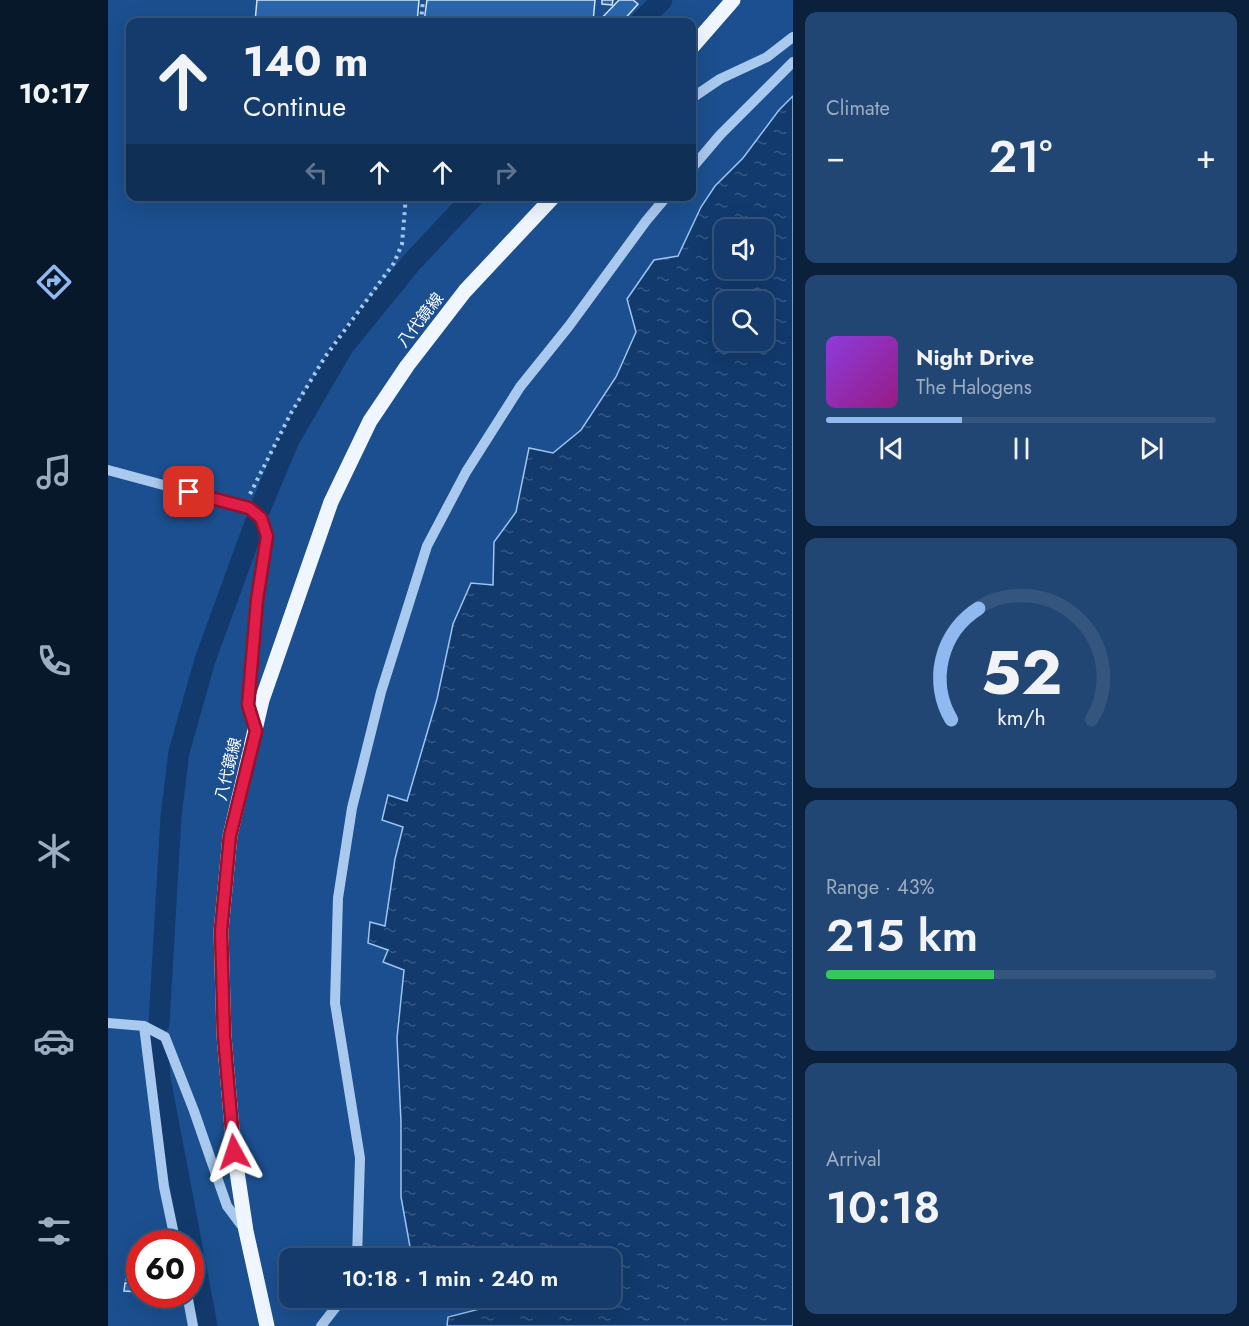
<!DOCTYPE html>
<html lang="en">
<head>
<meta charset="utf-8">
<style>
	:root { --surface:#143b6b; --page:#214673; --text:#f1f3f6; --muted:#9dadc1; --line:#33557e; --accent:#90b9f0 }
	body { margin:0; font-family:Jost,"Noto Sans JP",sans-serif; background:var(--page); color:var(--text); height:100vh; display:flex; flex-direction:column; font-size:22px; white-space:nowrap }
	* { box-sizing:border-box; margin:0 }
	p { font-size:20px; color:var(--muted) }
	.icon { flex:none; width:33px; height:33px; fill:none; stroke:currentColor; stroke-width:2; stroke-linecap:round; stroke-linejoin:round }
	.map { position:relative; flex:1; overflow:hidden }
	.panel { display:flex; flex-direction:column; gap:12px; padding:12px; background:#0b203b; width:456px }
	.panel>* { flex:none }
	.guide { position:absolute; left:18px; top:18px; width:570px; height:183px; border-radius:12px; box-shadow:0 6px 24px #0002,0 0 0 2px var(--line); background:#143b6b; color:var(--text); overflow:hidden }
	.buttons { position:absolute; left:606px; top:219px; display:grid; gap:12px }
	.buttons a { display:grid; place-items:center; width:60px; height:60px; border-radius:12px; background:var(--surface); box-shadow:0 6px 24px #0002,0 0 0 2px var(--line); font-size:30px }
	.speed { position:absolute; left:18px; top:1230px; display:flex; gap:12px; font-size:30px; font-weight:700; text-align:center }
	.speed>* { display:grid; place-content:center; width:78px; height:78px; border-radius:50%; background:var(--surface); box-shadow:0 6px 24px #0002,0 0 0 2px var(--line); line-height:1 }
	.speed .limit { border:9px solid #d22; background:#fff; color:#111 }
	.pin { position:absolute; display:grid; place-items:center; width:51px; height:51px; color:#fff; margin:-26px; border-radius:12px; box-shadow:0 3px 9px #0006 }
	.me { position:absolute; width:66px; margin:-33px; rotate:355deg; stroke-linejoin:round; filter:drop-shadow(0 0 4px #0008) }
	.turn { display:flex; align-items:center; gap:21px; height:126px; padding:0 18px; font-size:27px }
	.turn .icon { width:78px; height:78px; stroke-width:2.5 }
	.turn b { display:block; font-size:42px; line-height:51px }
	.lanes { display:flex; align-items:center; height:57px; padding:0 18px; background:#0003; justify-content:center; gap:30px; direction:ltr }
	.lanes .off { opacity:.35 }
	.big { font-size:45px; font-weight:600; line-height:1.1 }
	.panel .card { flex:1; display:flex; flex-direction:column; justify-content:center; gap:9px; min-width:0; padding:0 21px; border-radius:12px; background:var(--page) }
	.panel .dial { align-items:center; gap:0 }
	.dial svg { height:156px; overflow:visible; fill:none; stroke:var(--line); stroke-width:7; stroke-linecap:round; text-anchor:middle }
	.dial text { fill:var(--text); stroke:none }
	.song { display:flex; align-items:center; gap:18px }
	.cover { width:72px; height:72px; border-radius:9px; background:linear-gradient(135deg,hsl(270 70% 55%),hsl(310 70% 35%)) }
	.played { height:6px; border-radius:3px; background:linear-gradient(90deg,var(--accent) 35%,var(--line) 35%) }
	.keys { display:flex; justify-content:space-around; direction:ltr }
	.heat { display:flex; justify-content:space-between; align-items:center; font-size:33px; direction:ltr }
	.charge { height:9px; border-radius:4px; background:linear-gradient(90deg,#34c759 43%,var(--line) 0) }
	.trip { position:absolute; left:171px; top:1248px; width:342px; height:60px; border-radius:12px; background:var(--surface); box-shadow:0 6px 24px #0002,0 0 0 2px var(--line); font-weight:600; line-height:60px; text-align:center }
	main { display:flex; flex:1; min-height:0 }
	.tab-bar { display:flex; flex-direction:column; width:108px; justify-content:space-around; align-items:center; background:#08182b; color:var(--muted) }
	.tab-bar .icon { width:42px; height:42px }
	.tab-bar .active { color:var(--accent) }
	.tab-bar b { font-size:27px; color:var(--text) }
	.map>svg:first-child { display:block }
	.water { fill:url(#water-ripples); stroke:#9cc4f0; stroke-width:1.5; fill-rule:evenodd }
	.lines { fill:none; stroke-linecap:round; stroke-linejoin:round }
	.canal { stroke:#123a6d; stroke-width:21 }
	.building { fill:#2a66ad; stroke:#cfe3fa; stroke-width:1.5 }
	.path { stroke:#a9c9ee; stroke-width:4; stroke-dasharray:3 4.5; stroke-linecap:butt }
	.minor { stroke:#a9c9ee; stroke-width:10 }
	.major { stroke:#f0f6ff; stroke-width:15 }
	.route-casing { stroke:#92132f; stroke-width:15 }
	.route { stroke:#e11d48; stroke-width:10 }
	.labels { text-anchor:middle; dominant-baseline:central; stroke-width:6; stroke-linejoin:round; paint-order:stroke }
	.street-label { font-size:16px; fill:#fff; stroke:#1b4f8f }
</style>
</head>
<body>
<main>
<nav class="tab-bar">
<b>10:17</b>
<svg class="icon active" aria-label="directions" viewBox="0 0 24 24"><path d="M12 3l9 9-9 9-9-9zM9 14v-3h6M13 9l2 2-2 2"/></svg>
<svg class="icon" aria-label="music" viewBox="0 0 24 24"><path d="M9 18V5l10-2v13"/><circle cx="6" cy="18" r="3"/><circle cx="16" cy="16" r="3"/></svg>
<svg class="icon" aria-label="phone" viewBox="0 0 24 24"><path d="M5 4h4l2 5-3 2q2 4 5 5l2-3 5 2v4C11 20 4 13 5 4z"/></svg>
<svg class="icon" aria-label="climate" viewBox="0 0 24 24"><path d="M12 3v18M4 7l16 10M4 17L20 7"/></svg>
<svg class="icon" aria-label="car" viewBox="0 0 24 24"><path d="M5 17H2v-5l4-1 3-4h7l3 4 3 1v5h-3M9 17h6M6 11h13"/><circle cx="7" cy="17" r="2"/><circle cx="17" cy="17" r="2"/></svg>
<svg class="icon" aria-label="filters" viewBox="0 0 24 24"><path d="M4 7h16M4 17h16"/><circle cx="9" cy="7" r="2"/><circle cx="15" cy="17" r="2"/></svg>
</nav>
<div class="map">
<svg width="685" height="1326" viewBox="0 0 685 1326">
	<defs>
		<pattern id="water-ripples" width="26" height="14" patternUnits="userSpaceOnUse" patternTransform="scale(1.5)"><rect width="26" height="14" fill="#123a6d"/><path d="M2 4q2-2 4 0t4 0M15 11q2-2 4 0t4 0" fill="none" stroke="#365883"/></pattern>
	</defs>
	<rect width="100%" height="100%" fill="#1b4f8f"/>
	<path class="water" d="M685 96V1326H339L340 1317 415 1298H502V1258H304L293 1197V1122L289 1038 296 970 275 962 280 950 260 943 262 922 277 926 287 859 295 827 274 820 280 795 299 801 329 699 345 624 363 583 385 585 386 542 408 512 421 448 445 453 473 430 508 377 528 332 519 299 546 260 570 256 593 207 607 186 635 158 671 110ZM616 230H656V268H616ZM616 302H656V340H616Z"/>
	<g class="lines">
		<path class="canal" d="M532 22 554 0
			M152 509 181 440 235 347 304 262 366 196
			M51 1024 63 816 71 752 97 660 147 523
			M49 1040 52 1078 99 1326"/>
	</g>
	<path class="building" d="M149 0H311L309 22H147Z
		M319 0H487L485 22H316Z
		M494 0H505L504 5 494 4Z
		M511 0H525L530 4 514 22H490Z
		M20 1259 32 1261V1266L19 1264Z
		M21 1268 32 1270V1275L20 1274Z
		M19 1275 32 1277V1283L18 1280Z
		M17 1283 32 1284V1292L16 1291Z
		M65 1294H71L72 1299H69L70 1304 64 1306 63 1301H59L58 1296Z"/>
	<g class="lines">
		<path class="path" d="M313 22 315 0
			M142 494 183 413 217 357 286 263 294 244 298 196"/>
		<path class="minor" d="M584 98 612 79 659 57 685 37
			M584 168 612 135 685 62
			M0 470 141 508 153 518 159 536 149 600 140 705 147 728
			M0 1023 36 1026 57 1037 86 1111 119 1206 137 1230
			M36 1026 56 1187 68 1244
			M249 1258 252 1158 227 1003 230 898 244 808 273 692 319 546 358 472 412 387 461 326 538 221 559 196
			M79 1294 85 1326
			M213 1326 235 1298"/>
		<path class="major" d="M584 47 625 0
			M159 1326 138 1231 126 1152 116 1036 113 931 122 836 154 700 223 502 262 421 299 366 357 291 446 196"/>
	</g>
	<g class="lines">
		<defs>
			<path id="route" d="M81 492 141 508 153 518 159 536 149 600 140 705 148 731 122 836 113 931 116 1036 126 1152"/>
		</defs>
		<use href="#route" class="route-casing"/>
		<use href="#route" class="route"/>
	</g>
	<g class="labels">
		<g class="street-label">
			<text transform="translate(312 320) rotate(-52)">八代鏡線</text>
			<text transform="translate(120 769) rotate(-76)">八代鏡線</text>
		</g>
	</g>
</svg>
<div class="buttons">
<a><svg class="icon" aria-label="sound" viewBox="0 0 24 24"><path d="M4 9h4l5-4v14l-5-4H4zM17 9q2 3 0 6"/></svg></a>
<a><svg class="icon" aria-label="search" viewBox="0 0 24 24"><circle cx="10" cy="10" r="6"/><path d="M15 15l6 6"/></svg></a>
</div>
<div class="speed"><div class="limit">60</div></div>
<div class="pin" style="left:81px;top:492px;background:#d93025"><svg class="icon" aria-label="arrive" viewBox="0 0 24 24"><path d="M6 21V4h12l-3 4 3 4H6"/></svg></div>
<svg class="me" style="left:126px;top:1152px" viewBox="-20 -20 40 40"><path d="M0-17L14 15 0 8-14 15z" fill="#e11d48" stroke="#fff" stroke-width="4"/></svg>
<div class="trip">10:18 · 1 min · 240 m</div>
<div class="guide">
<div class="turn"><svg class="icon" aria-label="ahead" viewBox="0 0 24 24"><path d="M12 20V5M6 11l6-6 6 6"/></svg><div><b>140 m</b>Continue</div></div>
<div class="lanes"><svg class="icon off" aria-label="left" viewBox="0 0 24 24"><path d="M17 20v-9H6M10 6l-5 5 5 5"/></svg><svg class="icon" aria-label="ahead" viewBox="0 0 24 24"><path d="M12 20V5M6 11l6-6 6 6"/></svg><svg class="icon" aria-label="ahead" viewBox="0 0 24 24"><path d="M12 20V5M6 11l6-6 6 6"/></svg><svg class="icon off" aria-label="right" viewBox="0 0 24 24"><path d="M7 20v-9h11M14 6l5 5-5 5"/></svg></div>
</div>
</div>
<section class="panel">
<div class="card"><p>Climate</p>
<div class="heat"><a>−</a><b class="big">21°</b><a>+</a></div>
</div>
<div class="card">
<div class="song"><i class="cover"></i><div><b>Night Drive</b><p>The Halogens</p></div></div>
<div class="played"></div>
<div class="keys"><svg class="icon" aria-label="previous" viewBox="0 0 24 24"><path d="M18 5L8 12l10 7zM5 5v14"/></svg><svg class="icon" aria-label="pause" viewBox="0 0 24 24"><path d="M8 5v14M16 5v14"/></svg><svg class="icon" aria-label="next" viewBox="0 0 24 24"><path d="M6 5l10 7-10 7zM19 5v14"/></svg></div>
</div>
<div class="card dial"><svg viewBox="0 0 100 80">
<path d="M14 69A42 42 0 1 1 86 69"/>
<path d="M14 69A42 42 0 0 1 28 12" stroke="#90b9f0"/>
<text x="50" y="56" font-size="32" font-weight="700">52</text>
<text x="50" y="72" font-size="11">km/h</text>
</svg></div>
<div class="card"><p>Range · 43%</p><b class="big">215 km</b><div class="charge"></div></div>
<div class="card"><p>Arrival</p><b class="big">10:18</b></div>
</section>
</main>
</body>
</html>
